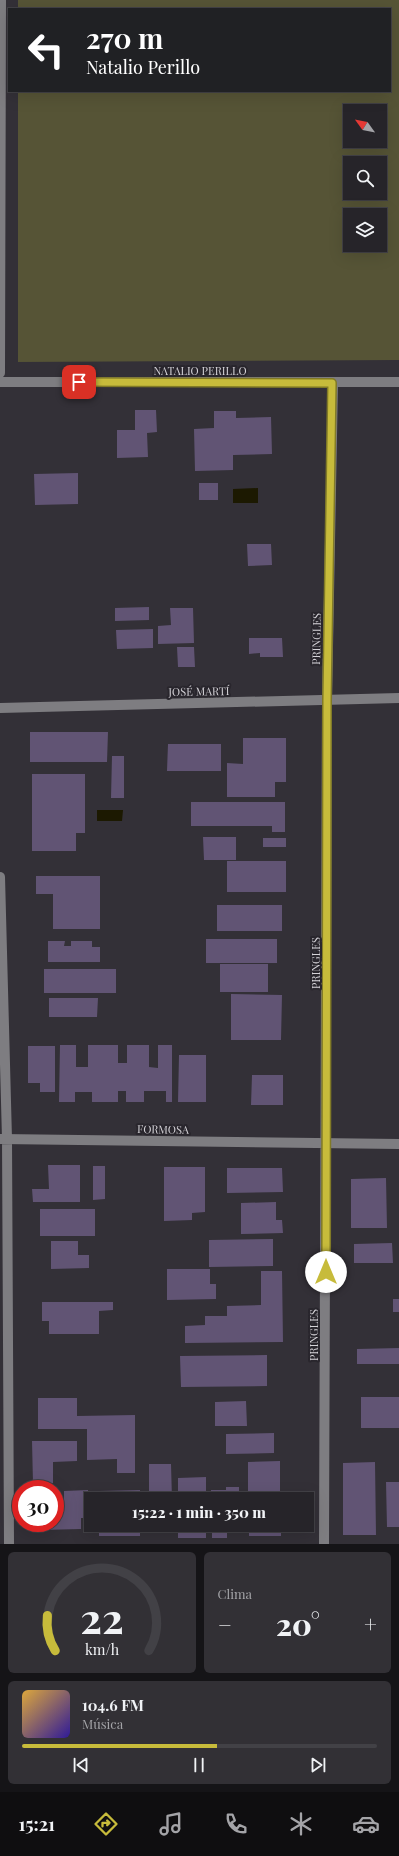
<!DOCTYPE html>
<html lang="es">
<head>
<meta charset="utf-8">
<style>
	:root { --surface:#262429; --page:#323035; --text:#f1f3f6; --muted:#a4a4a8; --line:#424146; --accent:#c7bb3b }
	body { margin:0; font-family:"Playfair Display",serif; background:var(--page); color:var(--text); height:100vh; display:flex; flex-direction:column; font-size:15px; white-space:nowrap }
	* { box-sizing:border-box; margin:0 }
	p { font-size:13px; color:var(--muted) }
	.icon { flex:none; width:22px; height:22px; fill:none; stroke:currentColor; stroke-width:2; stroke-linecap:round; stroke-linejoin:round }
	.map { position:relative; height:1544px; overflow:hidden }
	.details { display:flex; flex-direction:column; gap:8px; padding:8px; background:#151417; flex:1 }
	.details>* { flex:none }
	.hud { position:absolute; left:8px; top:8px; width:383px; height:84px; border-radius:0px; box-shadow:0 4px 16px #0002,0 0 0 1px var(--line); background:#202124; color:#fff; overflow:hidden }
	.needle { width:26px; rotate:303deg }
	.tools { position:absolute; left:343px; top:104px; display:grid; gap:8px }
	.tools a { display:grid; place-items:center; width:44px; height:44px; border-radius:0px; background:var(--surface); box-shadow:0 4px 16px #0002,0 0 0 1px var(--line); font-size:20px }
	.speed { position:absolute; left:12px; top:1480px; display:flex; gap:8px; font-size:20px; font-weight:700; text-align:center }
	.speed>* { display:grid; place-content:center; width:52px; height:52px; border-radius:50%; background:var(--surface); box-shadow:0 4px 16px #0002,0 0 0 1px var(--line); line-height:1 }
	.speed .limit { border:6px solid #d22; background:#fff; color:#111 }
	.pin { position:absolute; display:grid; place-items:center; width:34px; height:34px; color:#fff; margin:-17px; border-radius:8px; box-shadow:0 2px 6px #0006 }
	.me { position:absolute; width:44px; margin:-22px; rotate:0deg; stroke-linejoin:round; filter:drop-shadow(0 0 3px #0008) }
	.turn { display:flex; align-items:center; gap:14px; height:84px; padding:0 12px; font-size:18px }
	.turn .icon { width:52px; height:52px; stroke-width:2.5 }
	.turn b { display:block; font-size:28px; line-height:34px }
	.big { font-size:30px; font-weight:800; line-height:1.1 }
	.details .tile { flex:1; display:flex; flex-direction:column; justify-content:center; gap:6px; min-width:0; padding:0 14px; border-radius:6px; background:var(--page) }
	.details .dial { align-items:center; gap:0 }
	.dial svg { height:104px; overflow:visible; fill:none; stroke:var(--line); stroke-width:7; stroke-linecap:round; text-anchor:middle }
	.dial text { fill:var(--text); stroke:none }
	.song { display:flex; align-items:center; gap:12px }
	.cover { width:48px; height:48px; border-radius:6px; background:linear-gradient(135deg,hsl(40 70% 55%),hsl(250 70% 35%)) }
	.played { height:4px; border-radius:2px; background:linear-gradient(90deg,var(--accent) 55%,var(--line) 55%) }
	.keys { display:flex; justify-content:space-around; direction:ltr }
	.heat { display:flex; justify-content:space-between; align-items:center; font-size:22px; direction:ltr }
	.details .tiles { flex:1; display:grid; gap:8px; grid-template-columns:1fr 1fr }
	.tile:last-child { grid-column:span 2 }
	.trip { position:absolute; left:84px; top:1492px; width:230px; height:40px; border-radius:0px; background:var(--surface); box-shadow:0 4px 16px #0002,0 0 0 1px var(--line); font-weight:800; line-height:40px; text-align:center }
	.tabs { display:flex; height:64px; justify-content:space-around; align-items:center; background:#0f0e10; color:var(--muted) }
	.tabs .icon { width:28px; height:28px }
	.tabs .on { color:var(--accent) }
	.tabs b { font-size:18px; color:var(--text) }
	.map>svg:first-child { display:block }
	.green { fill:#565436; fill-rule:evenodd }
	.water { fill:#1c1901 }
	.building { fill:#615474 }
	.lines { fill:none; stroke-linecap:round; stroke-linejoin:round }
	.minor { stroke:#7e7d81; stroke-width:10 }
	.route-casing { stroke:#817a26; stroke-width:10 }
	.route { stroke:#c7bb3b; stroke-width:7 }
	.labels { text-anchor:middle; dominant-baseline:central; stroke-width:4; stroke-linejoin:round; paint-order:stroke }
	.street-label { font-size:11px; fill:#d5d3d8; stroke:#29262d }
</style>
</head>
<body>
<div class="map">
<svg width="399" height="1544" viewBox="0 0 399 1544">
	<rect width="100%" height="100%" fill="#333037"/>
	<path class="green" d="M18 0H399V360L18 362V91H390V9H18ZM350 111H380V141H350ZM350 163H380V193H350ZM350 215H380V245H350Z"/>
	<path class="water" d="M258 488V503H233V489Z
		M97 810H123L122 821H97Z"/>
	<path class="building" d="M135 410H156L157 432 147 433 148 457 117 458V430H135Z
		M214 411H236V418L271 417 272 454 233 455V470L195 471 194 429 214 428Z
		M78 473V504L35 505 34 474Z
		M199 483H218V500H199Z
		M247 544H271L272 565 248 566Z
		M149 607V620L115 621V608Z
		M170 608H193L194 643 158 644V626L171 625Z
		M153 629V648L117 649 116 630Z
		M249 638H282L283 657H260V653L249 654Z
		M177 647H194L195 667H178Z
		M30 732H108L107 762H30Z
		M243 738H286V782H275V797H227V763L243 764Z
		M168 744H221V771H167Z
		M112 756H124V798H111Z
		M32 774H85V833H76V851H32Z
		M191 802H285V832H272V826H191Z
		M203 837H236V860H204Z
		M263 838H286V847H263Z
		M227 861H286V892H227Z
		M36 876H100V929H53V894H36Z
		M217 905H282V931H217Z
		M206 939H277V963H206Z
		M48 941H65L64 946H71V941H92V947H100V962H48Z
		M220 964H268V992H220Z
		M44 969H116V993H44Z
		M231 994 282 995 281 1040H231Z
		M49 998H98L97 1017H49Z
		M60 1045H76V1067H88V1045H118V1063H127V1045H149V1067L158 1068V1045H172V1102H166V1091H144V1102H126V1091H118V1102H92V1092H75V1102H59Z
		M28 1046H55V1092H40V1083H28Z
		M179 1055H206V1102H178Z
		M252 1075H283V1105H251Z
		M48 1165H80V1202H33L32 1189H49Z
		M93 1166H105V1199L93 1200Z
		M164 1167H205V1212L192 1213V1220L164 1221Z
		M227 1168H282L283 1192 227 1193Z
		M386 1178 387 1228H351V1179Z
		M276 1202V1220H282L283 1233 241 1234V1203Z
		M40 1209H95V1236H40Z
		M273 1239V1266L209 1267V1240Z
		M51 1241H78V1255H89V1268L51 1269Z
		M392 1243 393 1263H354V1244Z
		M167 1269H210V1284H216V1299L167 1300Z
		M261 1271H282L283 1342 185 1343V1326L205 1325V1316H227V1306L261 1305Z
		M393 1299H399V1312H393Z
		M42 1302H113V1310L99 1311V1334H49V1321H42Z
		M399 1348V1364H357V1349Z
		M267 1355V1386L181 1387 180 1356Z
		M361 1397H399V1428H361Z
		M38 1398H77V1416L135 1415V1473H117V1459L87 1460V1429H38Z
		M246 1401 247 1426H215V1402Z
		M274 1433V1453L226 1454V1434Z
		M32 1441H77V1461L53 1462V1483L33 1484Z
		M280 1461V1499H248V1462Z
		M375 1462 376 1535H343V1463Z
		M149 1464H171L172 1499H149Z
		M206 1477V1499H178V1478Z
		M386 1482H399V1527H387Z
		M226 1487H239V1499H211V1490H226Z
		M88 1490V1518H81V1529L41 1530V1523H55V1503H64V1491Z
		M140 1490V1499H99V1491Z
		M99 1525H140V1536H99Z
		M149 1525H168V1526L149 1527Z
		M178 1525H206V1538H178Z
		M212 1525H240V1531H227V1538H212Z
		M249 1525H281V1536H249Z"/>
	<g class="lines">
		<path class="minor" d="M0 373 1 0
			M0 382H399
			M0 708 399 698
			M0 877 7 1139 9 1544
			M1 1139 399 1144
			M324 1544 327 700 333 383"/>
	</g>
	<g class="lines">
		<defs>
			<path id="route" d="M79 382 332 383 327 700 326 1272"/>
		</defs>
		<use href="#route" class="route-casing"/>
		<use href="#route" class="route"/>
	</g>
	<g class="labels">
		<g class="street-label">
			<text x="200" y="370">NATALIO PERILLO</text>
			<text transform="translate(316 639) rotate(-89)">PRINGLES</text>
			<text transform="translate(199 691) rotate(-1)">JOSÉ MARTÍ</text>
			<text transform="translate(315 963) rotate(-90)">PRINGLES</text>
			<text transform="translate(163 1129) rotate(1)">FORMOSA</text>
			<text transform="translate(313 1335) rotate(-90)">PRINGLES</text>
		</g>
	</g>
</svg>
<div class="tools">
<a><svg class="needle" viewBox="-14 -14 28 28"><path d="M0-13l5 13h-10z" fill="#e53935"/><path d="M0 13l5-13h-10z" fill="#a4a4a8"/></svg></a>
<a><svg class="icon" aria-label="search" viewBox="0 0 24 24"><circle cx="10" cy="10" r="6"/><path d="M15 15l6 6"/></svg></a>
<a><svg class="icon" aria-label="layers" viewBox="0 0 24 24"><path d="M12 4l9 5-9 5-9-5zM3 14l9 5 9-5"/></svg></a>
</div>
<div class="speed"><div class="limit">30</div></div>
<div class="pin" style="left:79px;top:382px;background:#d93025"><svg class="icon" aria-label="arrive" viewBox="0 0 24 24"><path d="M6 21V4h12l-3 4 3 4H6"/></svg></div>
<svg class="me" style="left:326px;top:1272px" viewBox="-20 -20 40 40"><circle r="19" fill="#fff"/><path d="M0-13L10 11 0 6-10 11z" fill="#c7bb3b"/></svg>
<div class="trip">15:22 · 1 min · 350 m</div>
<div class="hud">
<div class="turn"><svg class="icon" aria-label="left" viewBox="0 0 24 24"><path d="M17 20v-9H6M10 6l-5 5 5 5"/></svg><div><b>270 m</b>Natalio Perillo</div></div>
</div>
</div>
<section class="details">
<div class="tiles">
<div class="tile dial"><svg viewBox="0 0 100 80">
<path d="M14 69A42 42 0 1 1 86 69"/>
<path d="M14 69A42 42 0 0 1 8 42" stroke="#c7bb3b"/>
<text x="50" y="56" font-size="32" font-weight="700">22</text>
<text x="50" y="72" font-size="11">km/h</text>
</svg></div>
<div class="tile"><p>Clima</p>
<div class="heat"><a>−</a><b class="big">20°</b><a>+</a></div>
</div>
<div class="tile">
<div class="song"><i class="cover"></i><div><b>104.6 FM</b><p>Música</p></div></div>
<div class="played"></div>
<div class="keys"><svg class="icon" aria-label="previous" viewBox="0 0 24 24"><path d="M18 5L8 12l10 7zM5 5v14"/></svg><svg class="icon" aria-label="pause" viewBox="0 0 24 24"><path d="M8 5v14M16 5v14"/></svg><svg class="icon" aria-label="next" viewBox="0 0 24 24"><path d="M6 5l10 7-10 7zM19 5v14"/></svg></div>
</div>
</div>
</section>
<nav class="tabs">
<b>15:21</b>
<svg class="icon on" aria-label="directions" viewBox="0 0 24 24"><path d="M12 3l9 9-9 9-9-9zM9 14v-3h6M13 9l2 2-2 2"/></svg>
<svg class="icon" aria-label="music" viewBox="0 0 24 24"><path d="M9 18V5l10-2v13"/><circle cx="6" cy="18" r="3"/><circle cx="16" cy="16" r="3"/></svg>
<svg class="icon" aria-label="phone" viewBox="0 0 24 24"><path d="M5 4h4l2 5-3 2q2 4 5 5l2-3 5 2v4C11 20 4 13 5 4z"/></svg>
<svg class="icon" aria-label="climate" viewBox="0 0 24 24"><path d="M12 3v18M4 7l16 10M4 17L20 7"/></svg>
<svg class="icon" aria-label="car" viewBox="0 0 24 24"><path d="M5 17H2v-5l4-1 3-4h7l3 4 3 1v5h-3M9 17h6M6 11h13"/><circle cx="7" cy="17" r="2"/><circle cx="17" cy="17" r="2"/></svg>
</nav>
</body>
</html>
